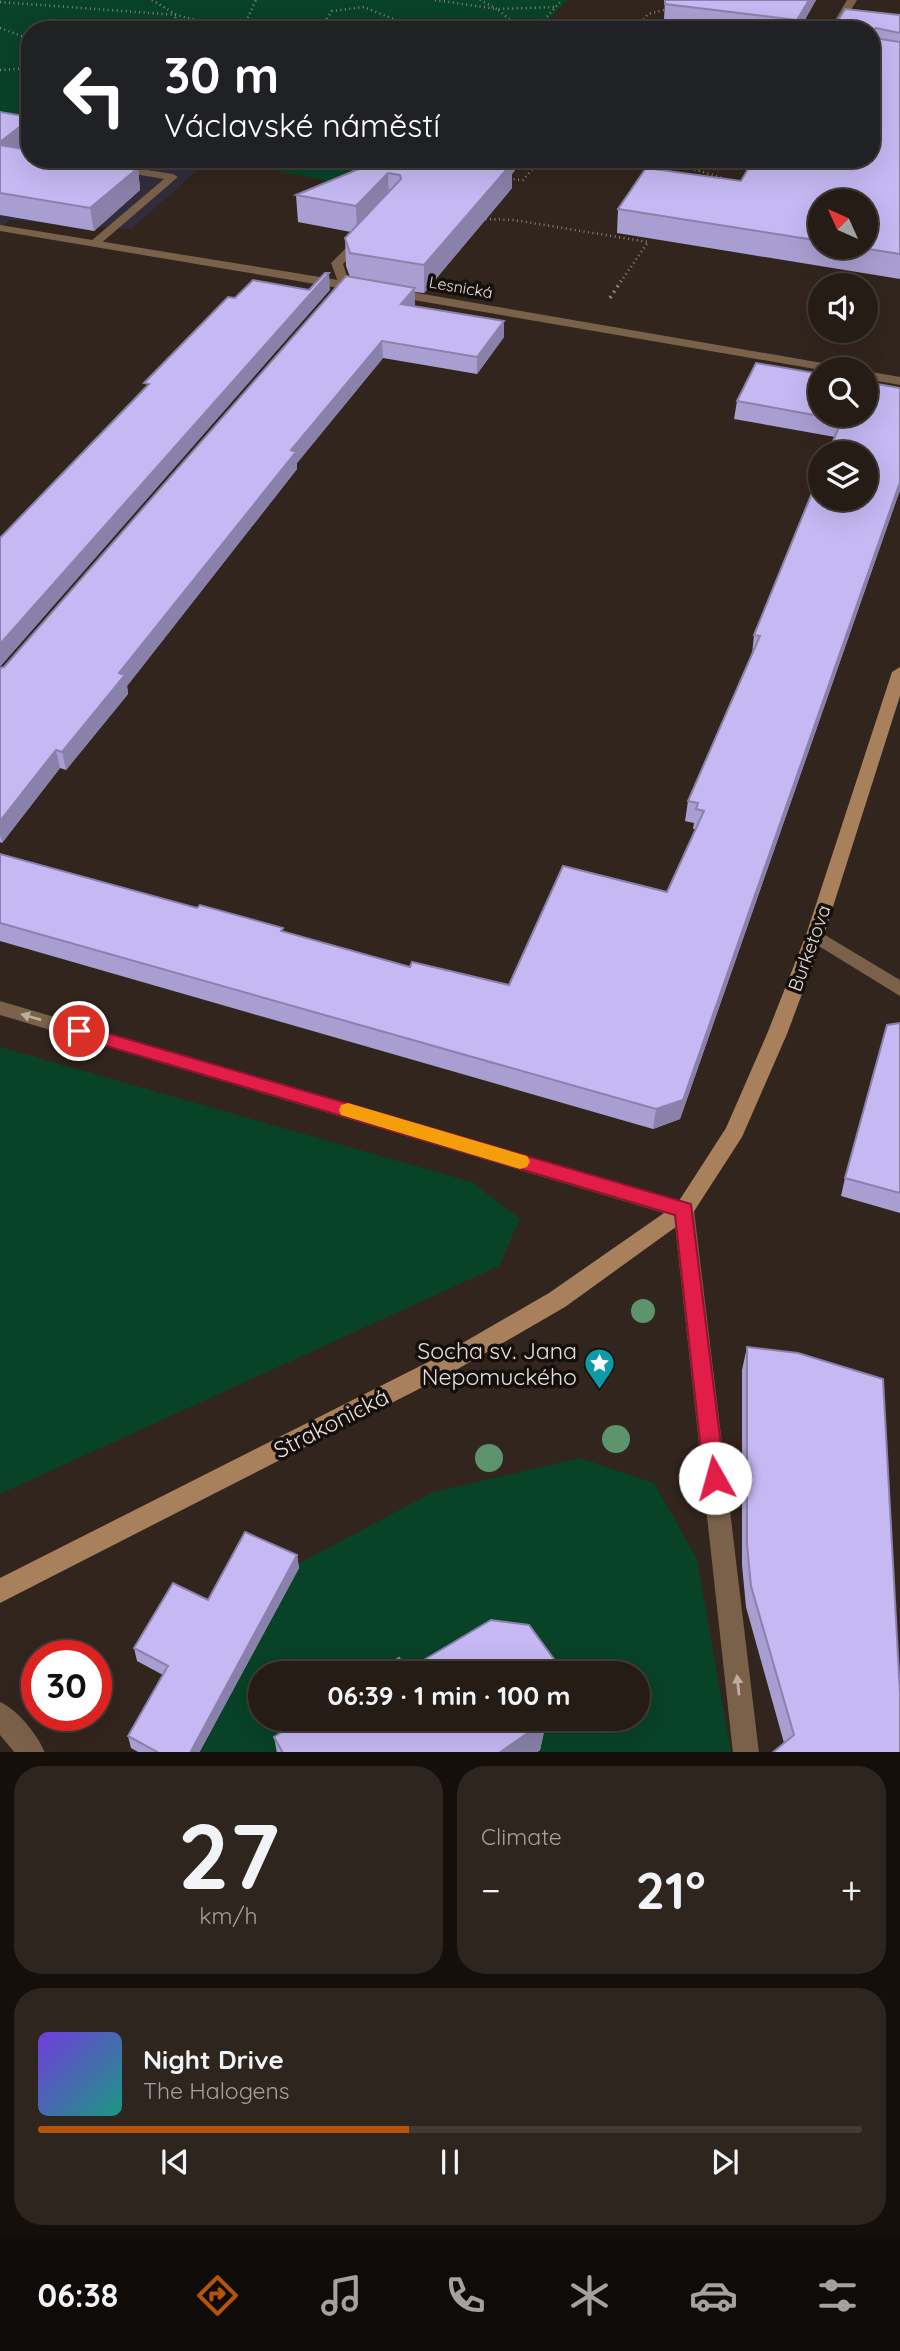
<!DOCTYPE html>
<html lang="en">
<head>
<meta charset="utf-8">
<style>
	:root { --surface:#261c16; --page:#2e251f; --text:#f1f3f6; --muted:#a4a1a1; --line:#423a35; --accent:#b45309 }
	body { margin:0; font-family:Quicksand,sans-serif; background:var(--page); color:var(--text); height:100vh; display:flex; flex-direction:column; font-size:26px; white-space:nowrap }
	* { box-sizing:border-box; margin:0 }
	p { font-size:23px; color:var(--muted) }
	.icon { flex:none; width:38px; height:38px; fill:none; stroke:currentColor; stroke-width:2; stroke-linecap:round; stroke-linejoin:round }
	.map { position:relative; height:1752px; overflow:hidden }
	.details { display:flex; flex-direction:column; gap:14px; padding:14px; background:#150f0c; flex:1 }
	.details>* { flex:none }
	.banner { position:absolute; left:21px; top:21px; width:859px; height:147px; border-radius:28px; box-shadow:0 7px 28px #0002,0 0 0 2px var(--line); background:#202124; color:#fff; overflow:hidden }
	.needle { width:46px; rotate:315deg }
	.fabs { position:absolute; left:808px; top:189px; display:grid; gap:14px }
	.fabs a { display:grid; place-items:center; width:70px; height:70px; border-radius:50%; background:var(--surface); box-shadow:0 7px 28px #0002,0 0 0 2px var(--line); font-size:35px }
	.speed { position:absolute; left:21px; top:1640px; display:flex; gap:14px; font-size:35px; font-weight:700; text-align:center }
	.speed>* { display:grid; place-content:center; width:91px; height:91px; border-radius:50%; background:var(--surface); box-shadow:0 7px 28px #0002,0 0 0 2px var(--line); line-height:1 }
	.speed .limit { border:10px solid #d22; background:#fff; color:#111 }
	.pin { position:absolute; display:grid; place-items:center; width:60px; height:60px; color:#fff; margin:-30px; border:4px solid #fff; border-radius:50%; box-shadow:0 2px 7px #0007 }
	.me { position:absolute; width:77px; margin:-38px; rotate:353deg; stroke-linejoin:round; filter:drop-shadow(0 0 5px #0008) }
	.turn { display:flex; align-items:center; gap:24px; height:147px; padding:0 28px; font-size:32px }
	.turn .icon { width:91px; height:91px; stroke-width:2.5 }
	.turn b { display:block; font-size:49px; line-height:60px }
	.big { font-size:52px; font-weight:700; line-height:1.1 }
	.details .tile { flex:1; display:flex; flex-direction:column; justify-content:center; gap:10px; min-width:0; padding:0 24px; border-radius:28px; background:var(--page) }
	.details .dial { align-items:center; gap:0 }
	.dial b { font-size:91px; line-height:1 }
	.song { display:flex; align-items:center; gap:21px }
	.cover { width:84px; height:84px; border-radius:10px; background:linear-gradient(135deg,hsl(260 70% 55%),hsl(170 70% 35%)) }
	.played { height:7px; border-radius:4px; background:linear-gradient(90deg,var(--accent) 45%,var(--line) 45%) }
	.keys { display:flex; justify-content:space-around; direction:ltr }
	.heat { display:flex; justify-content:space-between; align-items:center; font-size:38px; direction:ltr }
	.details .tiles { flex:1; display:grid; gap:14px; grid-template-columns:1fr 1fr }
	.tile:last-child { grid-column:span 2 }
	.trip { position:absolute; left:248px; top:1661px; width:402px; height:70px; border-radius:35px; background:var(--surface); box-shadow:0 7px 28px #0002,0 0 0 2px var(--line); font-weight:700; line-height:70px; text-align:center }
	.menu { display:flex; height:112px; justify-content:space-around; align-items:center; background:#0f0b09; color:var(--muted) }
	.menu .icon { width:49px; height:49px }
	.menu .selected { color:var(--accent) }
	.menu b { font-size:32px; color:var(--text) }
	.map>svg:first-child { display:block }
	.industrial { fill:#322c3c }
	.green { fill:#084227; fill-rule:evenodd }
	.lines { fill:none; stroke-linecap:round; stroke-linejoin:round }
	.path-far1 { stroke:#8e837c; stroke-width:2.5; stroke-dasharray:1 3.5; stroke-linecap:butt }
	.path { stroke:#8e837c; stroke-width:3.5; stroke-dasharray:2 4.5; stroke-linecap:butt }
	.service { fill:#7a614a; fill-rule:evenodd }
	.minor { fill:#7a614a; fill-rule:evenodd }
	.secondary { fill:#a8815c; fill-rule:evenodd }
	.tree { fill:#5d936d }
	.wall { fill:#a99ed1; fill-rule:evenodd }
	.shaded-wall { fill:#8a81aa }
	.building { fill:#c5b8f3; stroke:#8a81aa; stroke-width:2 }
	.oneway { fill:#bcada0 }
	.route { fill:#e11d48; stroke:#92132f; stroke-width:2 }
	.slow { fill:#f59e0b }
	.labels { text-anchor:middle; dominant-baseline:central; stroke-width:7; stroke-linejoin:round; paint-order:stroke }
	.far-street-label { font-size:16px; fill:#e8dfda; stroke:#150f0c }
	.street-label { font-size:19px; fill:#e8dfda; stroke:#150f0c }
	.near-poi-label { font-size:23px; fill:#e8dfda; stroke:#150f0c; text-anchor:end }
	.near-street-label { font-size:23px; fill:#e8dfda; stroke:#150f0c }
</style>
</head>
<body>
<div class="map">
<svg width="900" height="1753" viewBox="0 0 900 1753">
	<rect width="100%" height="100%" fill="#32251d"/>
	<path class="industrial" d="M0 114 30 122V159H210L131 229 10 220 0 228Z"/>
	<path class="green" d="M0 0H568L539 30H30V122L0 114Z
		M654 18 751 30H645Z
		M219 159H413L381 192Z
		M0 1047 472 1182 520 1219 499 1266 0 1494Z
		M580 1458 654 1483 697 1559 731 1752 199 1753 300 1563 433 1492ZM261 1673H639V1718H261Z"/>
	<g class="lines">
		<path class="path-far1" d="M152 0 177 15 168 30
			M435 0 497 9 480 0
			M0 2 177 15 231 30
			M0 28 30 39
			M242 30 256 0
			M319 30 332 11 364 7 420 30
			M494 30 514 23 497 9 555 7
			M535 30 562 0
			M635 30 648 14 668 9
			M0 70 30 68
			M660 159 729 180
			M509 179 523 180 541 159
			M481 219 514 220 648 242 620 283"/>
		<path class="path" d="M610 298 621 281"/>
		<path class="service" d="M847 0H857L839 30H829Z
			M115 165 173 174 178 177 99 245H91V241L164 179 111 170 110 168Z
			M359 235 369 237 343 264 350 285 340 287 331 263Z"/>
		<path class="minor" d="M0 225 363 284 369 288 363 292 0 231Z
			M394 289 834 365 840 369 821 370 390 296 388 293Z
			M866 371 900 377V385L866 379Z
			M815 929 900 980V996L809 940 806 935 809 930Z
			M0 1001 691 1204 694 1210 759 1753H733L674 1216 0 1015Z
			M0 1702C17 1709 38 1735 45 1753H15L0 1735Z"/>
		<path class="secondary" d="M900 667V696L824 935 787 1034 742 1137 691 1216 565 1307 456 1370 0 1603V1578L440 1356 549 1293 677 1204 726 1128 767 1034 806 935 892 672Z"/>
	</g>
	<g class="tree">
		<circle cx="643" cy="1311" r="12"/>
		<circle cx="616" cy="1439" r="14"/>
		<circle cx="489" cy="1458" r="14"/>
	</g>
	<path class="wall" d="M665 0H816L799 30H751L664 19Z
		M900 15V279L617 233 618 209 741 181 872 30ZM821 201 866 247H821Z
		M0 112 24 149 138 168 140 190 94 231 0 215Z
		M383 159H523L512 174V188L424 293 415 292V304L414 306 504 321V337L477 374 383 358 297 463V469L127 686 128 694 66 770 60 768 2 843 0 842V668L4 667 350 277 346 266 345 238 351 232 298 222 296 195Z
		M900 388V490L680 1119 653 1129 0 941V854L410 967 509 985 667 892 696 829H693L694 823 685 821 688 801 752 654 754 635 835 437 734 419 737 401Z
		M900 1023V1213L841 1196 845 1178Z
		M747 1347 900 1693 784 1743 746 1607 742 1565V1370Z
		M297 1555 299 1568 199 1753H140L131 1748 128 1736 163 1675 137 1661 134 1648 208 1600Z
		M303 1718H547L540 1750 536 1753H277L274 1737Z"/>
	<path class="shaded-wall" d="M809 0H816L799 30H796L797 20Z
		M30 119V145L0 168V142Z
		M504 159H523L512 174V188L424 293V265Z
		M138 168 140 190 94 231 90 208Z
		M388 173 389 200 357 233 356 206Z
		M329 273 330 290 0 667V644Z
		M415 288V304L401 320V304Z
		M504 321V337L477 374V357Z
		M382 341 383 358 297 463V469L127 686 128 694 66 770 62 752 119 673 291 450Z
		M900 482V490L680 1119 653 1129 656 1109Z
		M56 750 60 768 2 843 0 834V821Z
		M297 1555 299 1568 199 1753H190Z
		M543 1718H547L540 1750 536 1753H499Z"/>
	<path class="building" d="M665 0H809L797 20 665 4Z
		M845 9 900 15V33L876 28 873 30V38L900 42V254L856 247H866V201H821V241L618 209 646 168 741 181 754 159H872V30H832Z
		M0 112 30 117V119L0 142Z
		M0 145 30 150V159H85L138 168 90 208 0 193Z
		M383 159H504L503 160 513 162 424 265 350 253 345 238 401 179 400 175 388 173 356 206 296 195Z
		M325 273H329L0 644V538L149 384 144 383 228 297 235 298 253 280 309 290Z
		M346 276 415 288 401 304 504 321 477 357 382 341 291 450 296 452 119 673 125 675 62 752 56 750 0 821V668L4 667Z
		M756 363 821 374V415H866V382L900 388V482L683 1100 656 1109 0 923V854L197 908 200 905 283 928 281 931 410 967 412 962 509 985 563 866 667 892 704 811 696 809 698 803 688 801 760 636 754 635 821 471V499H866V453H828L842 420 737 401Z
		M900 1023V1193L845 1178 887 1025Z
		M747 1347 798 1353 883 1379 900 1693V1753H772L794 1735 751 1586 747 1544Z
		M245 1532 297 1555 190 1753H159L128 1736 168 1666 134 1648 173 1583 208 1600Z
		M491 1620 529 1625 556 1662 554 1673H376L399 1658 407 1670Z
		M303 1718H543L542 1723 499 1753H283L274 1737Z"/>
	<defs><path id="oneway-solid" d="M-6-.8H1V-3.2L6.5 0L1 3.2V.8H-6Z" transform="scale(1.75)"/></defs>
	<g class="oneway">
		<use href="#oneway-solid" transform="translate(31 1017) rotate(-164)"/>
		<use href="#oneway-solid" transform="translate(738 1685) rotate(-96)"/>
	</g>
	<path class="route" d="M79 1025 691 1204 725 1478 722 1485 715 1488 707 1485 704 1478 675 1215 73 1036 70 1031 73 1027Z"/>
	<path class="slow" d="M348 1103 520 1154 527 1156 530 1161 527 1167 520 1169 341 1115 339 1110 341 1105Z"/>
	<defs>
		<symbol id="sight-pin" viewBox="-11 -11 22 30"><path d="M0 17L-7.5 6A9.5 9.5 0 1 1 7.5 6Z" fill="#0f9aa8" stroke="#150f0c"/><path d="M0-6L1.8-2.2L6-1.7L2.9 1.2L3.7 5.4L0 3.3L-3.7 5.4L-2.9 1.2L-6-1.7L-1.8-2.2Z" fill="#fff"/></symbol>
	</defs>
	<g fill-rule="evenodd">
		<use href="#sight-pin" x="582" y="1346" width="35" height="47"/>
	</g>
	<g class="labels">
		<g class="far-street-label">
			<text transform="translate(461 287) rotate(10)">Lesnická</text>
		</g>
		<g class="street-label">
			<text transform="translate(809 948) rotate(-70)">Burketova</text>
		</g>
		<g class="near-poi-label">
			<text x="577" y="1350">Socha sv. Jana<tspan x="577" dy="26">Nepomuckého</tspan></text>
		</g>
		<g class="near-street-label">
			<text transform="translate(331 1423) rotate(-27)">Strakonická</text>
		</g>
	</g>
</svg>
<div class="fabs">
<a><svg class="needle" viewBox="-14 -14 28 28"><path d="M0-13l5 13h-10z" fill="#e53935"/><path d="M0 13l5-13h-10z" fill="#a4a1a1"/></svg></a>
<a><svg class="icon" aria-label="sound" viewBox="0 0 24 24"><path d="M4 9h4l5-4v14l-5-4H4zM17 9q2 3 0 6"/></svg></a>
<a><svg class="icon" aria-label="search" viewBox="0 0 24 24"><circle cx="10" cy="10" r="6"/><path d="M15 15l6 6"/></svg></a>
<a><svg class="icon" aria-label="layers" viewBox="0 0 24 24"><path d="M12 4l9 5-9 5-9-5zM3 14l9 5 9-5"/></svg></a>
</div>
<div class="speed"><div class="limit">30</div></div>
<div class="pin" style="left:79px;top:1031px;background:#d93025"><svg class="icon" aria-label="arrive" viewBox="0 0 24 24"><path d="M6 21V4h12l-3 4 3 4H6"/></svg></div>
<svg class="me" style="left:715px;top:1478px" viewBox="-20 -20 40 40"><circle r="19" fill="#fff"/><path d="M0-13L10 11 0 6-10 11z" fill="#e11d48"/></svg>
<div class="trip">06:39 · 1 min · 100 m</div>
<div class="banner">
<div class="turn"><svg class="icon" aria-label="left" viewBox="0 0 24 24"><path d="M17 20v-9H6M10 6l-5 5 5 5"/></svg><div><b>30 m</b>Václavské náměstí</div></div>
</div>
</div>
<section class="details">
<div class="tiles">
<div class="tile dial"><b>27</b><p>km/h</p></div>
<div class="tile"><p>Climate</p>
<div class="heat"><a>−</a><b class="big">21°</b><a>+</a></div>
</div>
<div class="tile">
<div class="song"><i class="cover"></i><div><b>Night Drive</b><p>The Halogens</p></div></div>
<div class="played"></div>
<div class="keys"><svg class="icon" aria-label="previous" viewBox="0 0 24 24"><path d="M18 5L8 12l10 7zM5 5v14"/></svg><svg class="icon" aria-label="pause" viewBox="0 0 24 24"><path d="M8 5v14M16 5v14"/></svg><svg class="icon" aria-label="next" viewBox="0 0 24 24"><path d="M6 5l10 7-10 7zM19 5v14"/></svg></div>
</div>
</div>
</section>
<nav class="menu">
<b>06:38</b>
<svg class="icon selected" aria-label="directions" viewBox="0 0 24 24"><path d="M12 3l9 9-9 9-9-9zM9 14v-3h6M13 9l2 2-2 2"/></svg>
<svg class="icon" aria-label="music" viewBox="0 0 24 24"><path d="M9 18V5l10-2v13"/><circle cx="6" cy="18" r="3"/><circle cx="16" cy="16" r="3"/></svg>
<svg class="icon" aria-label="phone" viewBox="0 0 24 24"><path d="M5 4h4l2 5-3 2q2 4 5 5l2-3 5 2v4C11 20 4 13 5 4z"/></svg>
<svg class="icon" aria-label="climate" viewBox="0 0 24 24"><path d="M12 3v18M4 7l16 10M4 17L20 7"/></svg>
<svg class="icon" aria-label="car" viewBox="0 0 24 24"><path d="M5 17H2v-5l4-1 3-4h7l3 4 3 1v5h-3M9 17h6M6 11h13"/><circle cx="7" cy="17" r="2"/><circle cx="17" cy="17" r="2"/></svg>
<svg class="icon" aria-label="filters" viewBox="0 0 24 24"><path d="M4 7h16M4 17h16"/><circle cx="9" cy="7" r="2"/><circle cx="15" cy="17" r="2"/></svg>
</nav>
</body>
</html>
